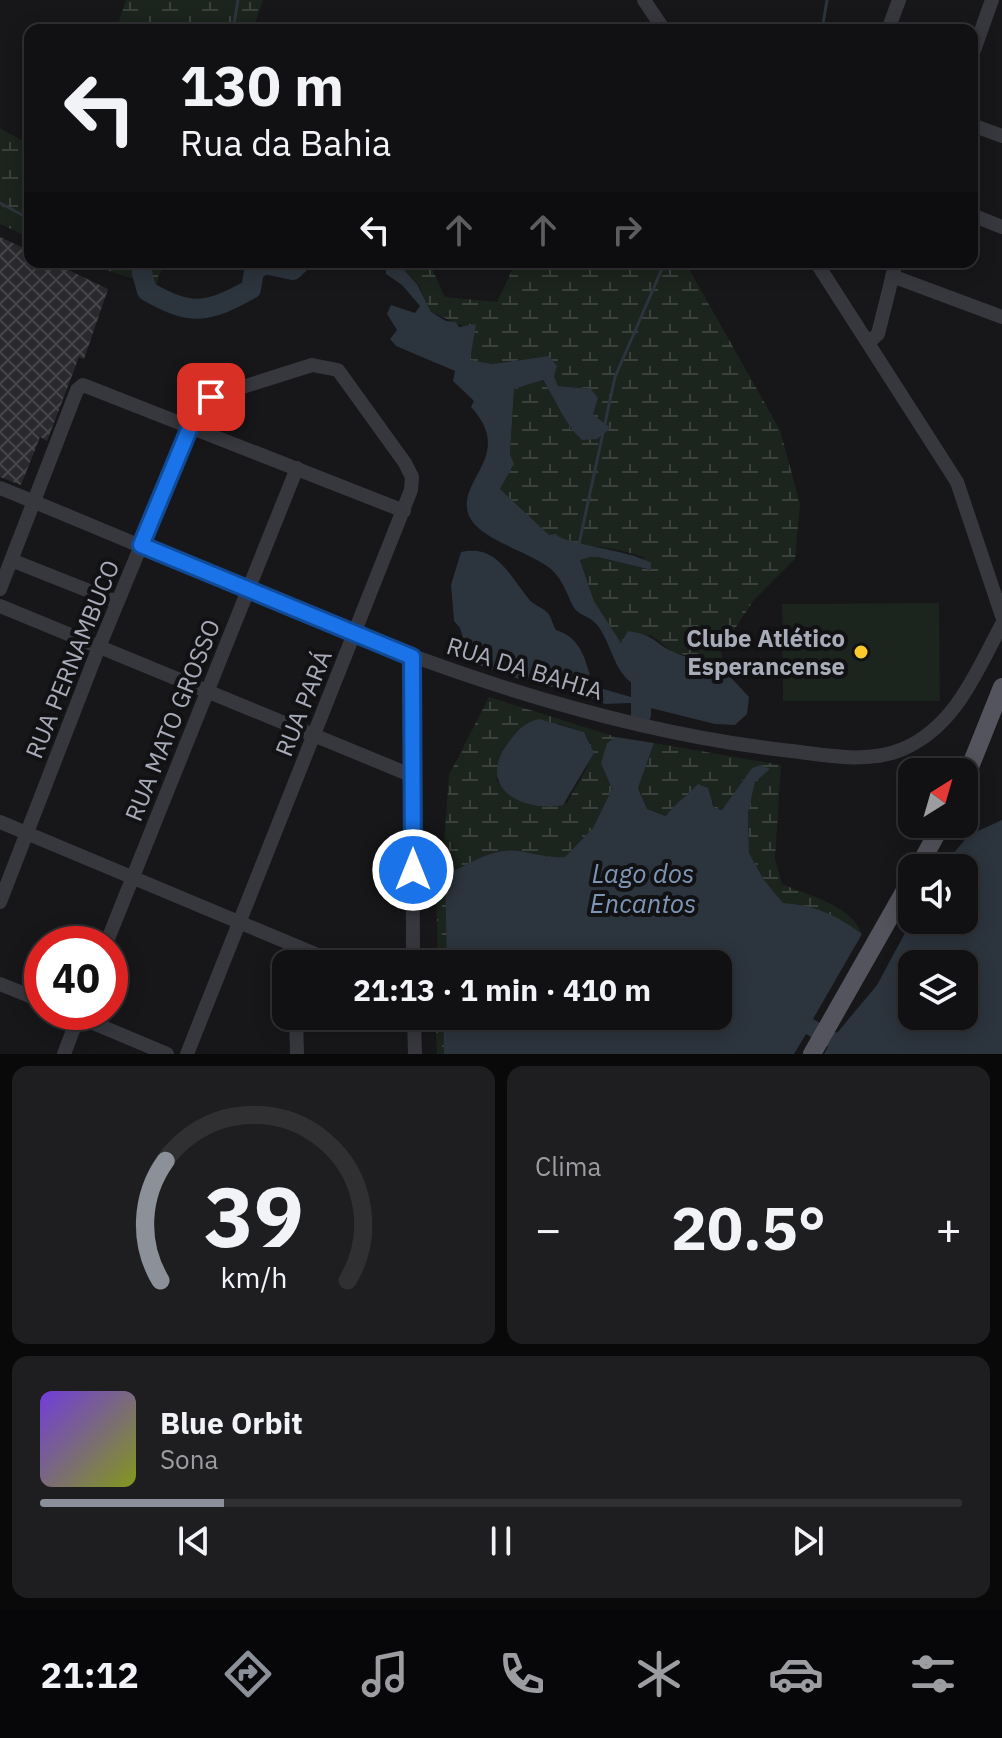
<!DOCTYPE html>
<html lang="pt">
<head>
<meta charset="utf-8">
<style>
	:root { --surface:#111013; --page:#1e1e21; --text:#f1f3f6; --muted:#9c9da0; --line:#303033; --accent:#8c9099 }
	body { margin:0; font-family:"IBM Plex Sans",sans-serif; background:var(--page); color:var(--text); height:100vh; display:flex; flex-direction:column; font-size:30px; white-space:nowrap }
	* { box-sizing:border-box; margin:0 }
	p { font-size:26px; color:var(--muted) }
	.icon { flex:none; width:44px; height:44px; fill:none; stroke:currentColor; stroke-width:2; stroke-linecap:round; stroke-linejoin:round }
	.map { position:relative; height:1054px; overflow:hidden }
	.details { display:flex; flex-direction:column; gap:12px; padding:12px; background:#09090a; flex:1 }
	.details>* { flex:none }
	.banner { position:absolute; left:24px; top:24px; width:954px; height:244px; border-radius:16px; box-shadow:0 4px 20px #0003,0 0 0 2px var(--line); background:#111013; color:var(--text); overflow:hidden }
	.needle { width:52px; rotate:37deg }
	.buttons { position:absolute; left:898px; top:758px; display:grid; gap:16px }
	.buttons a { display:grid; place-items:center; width:80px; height:80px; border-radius:16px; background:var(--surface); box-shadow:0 4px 20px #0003,0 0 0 2px var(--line); font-size:40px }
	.speed { position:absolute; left:24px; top:926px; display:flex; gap:16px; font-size:40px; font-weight:700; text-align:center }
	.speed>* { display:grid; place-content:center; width:104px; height:104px; border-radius:50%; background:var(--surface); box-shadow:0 4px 20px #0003,0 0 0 2px var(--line); line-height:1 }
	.speed .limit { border:12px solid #d22; background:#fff; color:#111 }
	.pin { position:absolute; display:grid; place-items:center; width:68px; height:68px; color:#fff; margin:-34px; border-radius:16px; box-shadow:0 4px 12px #0006 }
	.me { position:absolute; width:88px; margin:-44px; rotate:0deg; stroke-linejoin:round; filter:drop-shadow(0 0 6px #0008) }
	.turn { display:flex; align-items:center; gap:28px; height:168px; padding:0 24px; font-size:36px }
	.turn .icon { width:104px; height:104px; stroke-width:2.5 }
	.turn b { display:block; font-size:56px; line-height:68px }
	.lanes { display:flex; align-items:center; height:76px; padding:0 24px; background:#0003; justify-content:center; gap:40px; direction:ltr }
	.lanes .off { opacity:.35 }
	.big { font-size:60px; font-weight:700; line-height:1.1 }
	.details .card { flex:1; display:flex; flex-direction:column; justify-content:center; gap:12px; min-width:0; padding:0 28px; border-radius:16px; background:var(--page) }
	.details .dial { align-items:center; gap:0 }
	.dial svg { height:208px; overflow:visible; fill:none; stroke:var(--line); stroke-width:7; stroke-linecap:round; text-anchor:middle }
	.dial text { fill:var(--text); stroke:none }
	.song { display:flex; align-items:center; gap:24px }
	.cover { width:96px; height:96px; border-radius:12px; background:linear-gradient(135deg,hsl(260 70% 55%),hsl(70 70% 35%)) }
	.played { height:8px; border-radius:4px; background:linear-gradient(90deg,var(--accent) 20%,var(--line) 20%) }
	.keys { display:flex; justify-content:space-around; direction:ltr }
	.heat { display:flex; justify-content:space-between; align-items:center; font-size:44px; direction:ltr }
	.details .tiles { flex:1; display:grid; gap:12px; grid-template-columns:1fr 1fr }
	.card:last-child { grid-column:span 2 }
	.trip { position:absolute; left:272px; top:950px; width:460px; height:80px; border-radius:16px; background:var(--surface); box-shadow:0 4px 20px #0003,0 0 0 2px var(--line); font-weight:700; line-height:80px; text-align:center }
	.tab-bar { display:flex; height:128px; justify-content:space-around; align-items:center; background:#070608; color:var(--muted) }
	.tab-bar .icon { width:56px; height:56px }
	.tab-bar .on { color:var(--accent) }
	.tab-bar b { font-size:36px; color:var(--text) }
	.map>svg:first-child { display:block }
	.wetland { fill:url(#wetland-marsh); fill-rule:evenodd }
	.garden { fill:#1c241e }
	.water { fill:#2c343d; fill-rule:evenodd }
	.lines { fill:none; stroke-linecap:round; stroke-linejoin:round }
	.stream { stroke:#2c343d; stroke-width:3 }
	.river { stroke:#2c343d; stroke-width:20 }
	.building { fill:url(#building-cross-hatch) }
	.minor { stroke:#37383e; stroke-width:14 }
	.major { stroke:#53545d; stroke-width:18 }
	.route-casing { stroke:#114b97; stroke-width:20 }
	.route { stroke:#1a73e8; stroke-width:14 }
	.poi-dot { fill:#faca2d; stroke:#121114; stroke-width:3 }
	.labels { text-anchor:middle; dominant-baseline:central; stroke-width:8; stroke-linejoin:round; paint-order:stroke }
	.poi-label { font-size:24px; font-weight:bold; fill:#a8acb9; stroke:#121114; text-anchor:end }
	.street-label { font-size:24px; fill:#a8acb9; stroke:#121114 }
	.water-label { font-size:26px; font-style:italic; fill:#7e96b6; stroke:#121114 }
</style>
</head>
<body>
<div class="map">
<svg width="1002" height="1054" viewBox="0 0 1002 1054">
	<defs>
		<pattern id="wetland-marsh" width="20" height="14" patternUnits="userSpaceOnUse" patternTransform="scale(2)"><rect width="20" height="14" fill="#1c241e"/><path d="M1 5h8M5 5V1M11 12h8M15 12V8" fill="none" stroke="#3a413d"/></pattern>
		<pattern id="building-cross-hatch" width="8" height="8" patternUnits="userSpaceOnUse" patternTransform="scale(2)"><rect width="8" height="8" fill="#2a292d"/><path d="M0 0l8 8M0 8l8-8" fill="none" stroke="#464549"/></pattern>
	</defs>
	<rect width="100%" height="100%" fill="#171619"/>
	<path class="wetland" d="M126 0H263L253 30H116Z
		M0 128 30 145V238L0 224Z
		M81 262H164L156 286Z
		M397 262H429L445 297 497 302 516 262 572 267 685 262 780 430 800 504 795 559 753 601 721 650 724 670 704 669 692 656 674 653 651 635 621 643 594 601 580 559 594 556 650 570 643 557C618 548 594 546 569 543 542 540 518 507 500 489L514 464 510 454 514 389 542 380 564 410 571 430 593 415 598 398 591 389 558 386 554 376 527 359 491 364 469 360 474 331 431 312 418 284Z
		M489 697 616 737 607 743 612 789 593 828 565 857C544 859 528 850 507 851 487 852 463 867 445 875L448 957 447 964H438L436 879 444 844 449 775ZM556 723 584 732C602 758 579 776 568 802 542 811 511 804 496 779Z
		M654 743 781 765 775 859 782 884C811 897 850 904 862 934 836 916 815 905 783 903L764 880 749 853 748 813 755 781 770 769 744 778 732 800 722 810 714 808 713 801C691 798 679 795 667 816L647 809 638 788Z
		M435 1016H443L444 1054H437Z"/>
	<path class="garden" d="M939 603 940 701H783L782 604Z"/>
	<path class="water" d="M385 262H397L417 284 431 312 446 321 456 322 459 327 476 324 470 360 492 364 549 356 557 366 554 376 558 386 591 389 598 398 593 415 611 428 597 439 582 440C565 425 556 400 543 380L514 389 510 454 514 464 500 489 549 535 556 534C562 544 631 550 651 563V570L594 556 580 560 594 601 621 643 628 631C658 636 654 644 676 653 689 658 694 658 704 669L724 670 749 697 747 714 735 725 715 724 630 703 605 704 567 687H549L537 680H522L479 665 469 657 460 628 454 621 451 585 461 552C497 544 509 575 528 598 533 605 542 607 548 613 551 617 553 625 556 630 583 638 586 663 593 686L631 697 635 686C631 682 625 678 622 673 611 658 607 632 592 620 585 615 578 615 573 606 567 594 562 579 552 570 531 551 476 540 468 513 458 478 515 455 471 407L474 401 453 381 455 371 396 346 390 339 397 330 387 314 391 305 415 313 420 306 402 285 386 274Z
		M539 719 584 732 594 753 563 805C524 813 477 789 506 746 516 732 523 723 539 719Z
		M616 737 654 743 638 788 647 809 666 816C675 803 687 796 698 784L708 788 714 808 722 810 752 768 761 765 770 769 755 782 748 813 749 853 764 880 783 903C815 905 836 915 862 934L813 1019 837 1033 877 985 912 920H964V868H941L969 835 1002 820V1054H824L828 1047 806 1034 794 1054H444L443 1016H718V964H447L445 875C463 867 485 853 503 851 524 848 542 859 565 857L593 828 612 789 601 763 607 743ZM912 964H964V1016H912Z"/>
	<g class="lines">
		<path class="stream" d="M233 30 238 0
			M822 30 827 0
			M0 203 30 219
			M127 262 142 273 149 262
			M579 544 615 377 665 262"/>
		<path class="river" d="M142 273 147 291C191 316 206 314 251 289L254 271 264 264 293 270 301 262
			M641 682V715"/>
	</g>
	<path class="building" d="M0 237 30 251V262H52L108 289 84 359 79 357 47 441 40 437 21 485 0 477Z"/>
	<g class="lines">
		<path class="minor" d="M644 0 664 30
			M888 30 899 0
			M972 56 992 0
			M972 125 1002 136
			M972 215 1002 227
			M816 262 957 482 1002 616
			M892 276 1002 317
			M869 342 878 334 896 262
			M0 488C255 590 507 718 783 750 821 754 866 765 903 749 956 726 976 672 1002 624
			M11 560 117 602
			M0 589 77 390 83 385 404 511
			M0 606 413 776
			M412 657 413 964
			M0 822 339 964
			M0 902 99 647 198 408 211 397 312 365 338 370 405 463 412 477 411 490 187 1054
			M106 944 297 468
			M294 946V964
			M0 984 42 1001
			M67 1012 167 1054
			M296 1016 297 1054
			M414 1016 415 1054
			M64 1054 80 1012"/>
		<path class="major" d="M964 782 1002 687
			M918 868 942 824
			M812 1054 912 878"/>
	</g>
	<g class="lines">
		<defs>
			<path id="route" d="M211 397 198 408 141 545 412 657 413 870"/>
		</defs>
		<use href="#route" class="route-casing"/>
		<use href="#route" class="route"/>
	</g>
	<circle class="poi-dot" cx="861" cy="652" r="8"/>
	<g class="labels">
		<g class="poi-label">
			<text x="845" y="638">Clube Atlético<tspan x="845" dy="28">Esperancense</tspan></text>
		</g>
		<g class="street-label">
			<text transform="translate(72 659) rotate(-68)">RUA PERNAMBUCO</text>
			<text transform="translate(525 668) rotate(17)">RUA DA BAHIA</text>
			<text transform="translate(303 703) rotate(-68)">RUA PARÁ</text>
			<text transform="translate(172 720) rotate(-68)">RUA MATO GROSSO</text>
		</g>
		<g class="water-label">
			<text x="643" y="873">Lago dos<tspan x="643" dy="30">Encantos</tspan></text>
		</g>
	</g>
</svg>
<div class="buttons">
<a><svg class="needle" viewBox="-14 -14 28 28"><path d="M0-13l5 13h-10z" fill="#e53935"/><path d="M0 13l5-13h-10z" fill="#9c9da0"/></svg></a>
<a><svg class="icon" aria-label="sound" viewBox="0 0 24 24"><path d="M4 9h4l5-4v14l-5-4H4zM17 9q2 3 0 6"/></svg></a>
<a><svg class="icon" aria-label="layers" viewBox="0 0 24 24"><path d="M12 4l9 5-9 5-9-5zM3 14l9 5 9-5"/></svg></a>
</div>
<div class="speed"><div class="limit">40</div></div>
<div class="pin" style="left:211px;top:397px;background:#d93025"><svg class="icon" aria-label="arrive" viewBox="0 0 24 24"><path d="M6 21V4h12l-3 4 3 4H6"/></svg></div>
<svg class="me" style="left:413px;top:870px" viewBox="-20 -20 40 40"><circle r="17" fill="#1a73e8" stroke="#fff" stroke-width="3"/><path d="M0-11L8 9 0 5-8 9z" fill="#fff"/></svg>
<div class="trip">21:13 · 1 min · 410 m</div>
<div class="banner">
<div class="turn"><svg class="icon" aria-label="left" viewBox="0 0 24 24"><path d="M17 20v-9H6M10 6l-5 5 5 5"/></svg><div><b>130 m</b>Rua da Bahia</div></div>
<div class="lanes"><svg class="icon" aria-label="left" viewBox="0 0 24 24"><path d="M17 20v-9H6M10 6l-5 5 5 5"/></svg><svg class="icon off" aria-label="ahead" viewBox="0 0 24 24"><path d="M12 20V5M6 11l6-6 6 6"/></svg><svg class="icon off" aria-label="ahead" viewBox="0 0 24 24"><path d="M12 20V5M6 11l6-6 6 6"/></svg><svg class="icon off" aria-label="right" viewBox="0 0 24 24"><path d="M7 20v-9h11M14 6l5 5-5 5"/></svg></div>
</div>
</div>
<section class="details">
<div class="tiles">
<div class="card dial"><svg viewBox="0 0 100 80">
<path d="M14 69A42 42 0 1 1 86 69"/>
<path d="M14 69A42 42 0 0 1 16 23" stroke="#8c9099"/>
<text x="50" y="56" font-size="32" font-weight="700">39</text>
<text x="50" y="72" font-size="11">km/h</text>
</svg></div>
<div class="card"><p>Clima</p>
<div class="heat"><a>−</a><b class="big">20.5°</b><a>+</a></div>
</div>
<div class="card">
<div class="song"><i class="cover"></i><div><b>Blue Orbit</b><p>Sona</p></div></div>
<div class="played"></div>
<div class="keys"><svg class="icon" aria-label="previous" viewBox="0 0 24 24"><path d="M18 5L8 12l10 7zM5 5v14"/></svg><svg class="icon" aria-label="pause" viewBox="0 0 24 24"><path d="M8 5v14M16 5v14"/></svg><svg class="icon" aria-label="next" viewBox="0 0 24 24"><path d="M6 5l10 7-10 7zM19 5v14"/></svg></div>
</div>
</div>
</section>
<nav class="tab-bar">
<b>21:12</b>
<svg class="icon on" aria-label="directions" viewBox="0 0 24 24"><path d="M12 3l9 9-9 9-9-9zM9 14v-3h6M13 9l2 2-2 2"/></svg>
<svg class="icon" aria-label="music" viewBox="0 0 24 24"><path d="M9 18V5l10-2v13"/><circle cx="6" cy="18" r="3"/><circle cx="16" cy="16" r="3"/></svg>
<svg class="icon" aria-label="phone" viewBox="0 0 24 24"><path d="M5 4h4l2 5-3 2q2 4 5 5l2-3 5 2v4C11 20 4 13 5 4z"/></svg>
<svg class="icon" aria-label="climate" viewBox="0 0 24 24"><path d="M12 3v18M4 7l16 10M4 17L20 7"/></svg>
<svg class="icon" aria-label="car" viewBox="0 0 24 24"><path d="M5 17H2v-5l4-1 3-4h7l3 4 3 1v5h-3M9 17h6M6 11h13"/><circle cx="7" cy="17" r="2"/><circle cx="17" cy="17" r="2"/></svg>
<svg class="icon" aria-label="filters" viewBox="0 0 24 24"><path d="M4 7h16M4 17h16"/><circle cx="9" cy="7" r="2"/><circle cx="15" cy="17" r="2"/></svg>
</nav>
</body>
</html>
